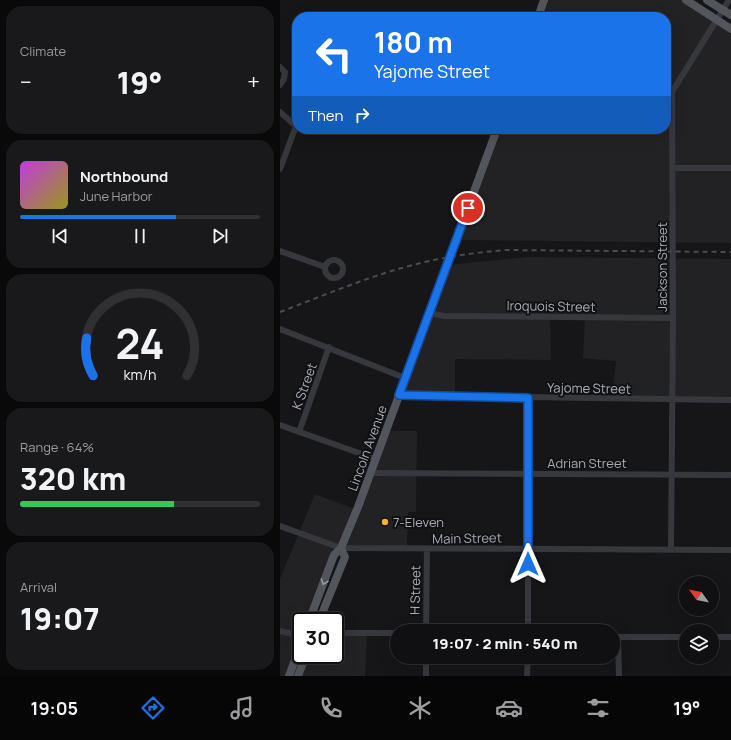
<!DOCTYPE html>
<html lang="en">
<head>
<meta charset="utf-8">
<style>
	:root { --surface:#101012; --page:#19191b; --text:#f1f3f6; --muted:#9c9d9f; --line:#303032; --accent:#1a73e8 }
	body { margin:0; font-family:Manrope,sans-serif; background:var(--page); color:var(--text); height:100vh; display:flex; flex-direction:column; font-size:15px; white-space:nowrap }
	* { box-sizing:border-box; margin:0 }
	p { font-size:13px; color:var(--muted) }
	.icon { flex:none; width:22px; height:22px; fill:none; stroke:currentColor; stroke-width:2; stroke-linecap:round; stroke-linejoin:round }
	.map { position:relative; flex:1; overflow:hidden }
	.drawer { display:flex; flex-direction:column; gap:6px; padding:6px; background:#09090a; width:280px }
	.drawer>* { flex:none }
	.guide { position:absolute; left:12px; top:12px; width:379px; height:122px; border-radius:16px; box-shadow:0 4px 16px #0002,0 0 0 1px var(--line); background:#1a73e8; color:#fff; overflow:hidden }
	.needle { width:26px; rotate:303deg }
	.controls { position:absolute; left:399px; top:576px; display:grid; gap:8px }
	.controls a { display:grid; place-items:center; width:40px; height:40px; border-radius:50%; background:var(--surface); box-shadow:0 4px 16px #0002,0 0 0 1px var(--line); font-size:20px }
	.speed { position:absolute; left:12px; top:612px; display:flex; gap:8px; font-size:20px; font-weight:700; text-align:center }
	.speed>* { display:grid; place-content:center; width:52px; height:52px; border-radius:50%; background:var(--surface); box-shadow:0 4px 16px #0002,0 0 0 1px var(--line); line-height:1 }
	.speed .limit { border:2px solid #111; border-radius:6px; background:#fff; color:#111 }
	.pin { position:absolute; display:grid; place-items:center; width:34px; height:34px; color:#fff; margin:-17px; border:2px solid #fff; border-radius:50%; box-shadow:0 1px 4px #0007 }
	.me { position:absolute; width:44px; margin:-22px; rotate:0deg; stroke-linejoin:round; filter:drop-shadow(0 0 3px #0008) }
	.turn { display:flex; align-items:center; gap:14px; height:84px; padding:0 16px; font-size:18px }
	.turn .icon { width:52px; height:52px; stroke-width:2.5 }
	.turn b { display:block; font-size:28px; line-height:34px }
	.then { display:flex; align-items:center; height:38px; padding:0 16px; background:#0003; gap:8px; font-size:15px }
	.big { font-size:30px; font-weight:800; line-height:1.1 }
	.drawer .card { flex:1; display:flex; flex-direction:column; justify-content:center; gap:6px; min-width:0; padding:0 14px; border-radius:16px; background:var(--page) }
	.drawer .dial { align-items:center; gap:0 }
	.dial svg { height:104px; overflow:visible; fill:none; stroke:var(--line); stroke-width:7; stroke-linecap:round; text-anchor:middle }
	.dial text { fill:var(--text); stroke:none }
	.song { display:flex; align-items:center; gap:12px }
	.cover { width:48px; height:48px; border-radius:6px; background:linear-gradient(135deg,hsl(290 70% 55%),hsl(60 70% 35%)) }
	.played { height:4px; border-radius:2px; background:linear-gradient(90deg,var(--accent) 65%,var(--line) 65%) }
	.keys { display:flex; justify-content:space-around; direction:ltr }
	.heat { display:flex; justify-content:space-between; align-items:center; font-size:22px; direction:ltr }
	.charge { height:6px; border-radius:3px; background:linear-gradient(90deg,#34c759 64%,var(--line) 0) }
	.trip { position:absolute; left:110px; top:624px; width:230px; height:40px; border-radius:20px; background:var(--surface); box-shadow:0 4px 16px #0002,0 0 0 1px var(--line); font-weight:800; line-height:40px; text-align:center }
	.tabs { display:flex; height:64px; justify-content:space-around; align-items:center; background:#060607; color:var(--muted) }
	.tabs .icon { width:28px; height:28px }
	.tabs .on { color:var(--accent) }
	.tabs b { font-size:18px; color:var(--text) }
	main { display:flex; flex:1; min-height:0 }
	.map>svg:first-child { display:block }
	.built { fill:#222225 }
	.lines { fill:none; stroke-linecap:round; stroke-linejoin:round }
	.minor { stroke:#37383d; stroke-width:6 }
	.major { stroke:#53555c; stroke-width:8 }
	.rail { stroke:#4a4c52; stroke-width:2; stroke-dasharray:5 4; stroke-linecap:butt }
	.oneway { stroke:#979ba6 }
	.route-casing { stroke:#114b97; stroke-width:10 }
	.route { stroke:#1a73e8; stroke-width:7 }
	.poi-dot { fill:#f2b134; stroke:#111113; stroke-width:1.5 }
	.labels { text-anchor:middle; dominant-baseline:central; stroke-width:4; stroke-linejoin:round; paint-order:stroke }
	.street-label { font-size:13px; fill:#a8adb8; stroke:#111113 }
	.poi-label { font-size:13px; fill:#a8adb8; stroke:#111113; text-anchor:start }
</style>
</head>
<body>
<main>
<section class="drawer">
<div class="card"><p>Climate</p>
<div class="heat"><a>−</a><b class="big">19°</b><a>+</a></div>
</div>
<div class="card">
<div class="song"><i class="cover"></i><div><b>Northbound</b><p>June Harbor</p></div></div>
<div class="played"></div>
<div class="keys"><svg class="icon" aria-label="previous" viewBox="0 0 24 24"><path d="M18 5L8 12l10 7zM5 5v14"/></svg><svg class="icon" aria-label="pause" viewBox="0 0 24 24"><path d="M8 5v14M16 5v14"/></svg><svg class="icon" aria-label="next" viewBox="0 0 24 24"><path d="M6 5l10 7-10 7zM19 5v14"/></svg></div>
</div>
<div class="card dial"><svg viewBox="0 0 100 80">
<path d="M14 69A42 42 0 1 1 86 69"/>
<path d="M14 69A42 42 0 0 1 9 40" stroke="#1a73e8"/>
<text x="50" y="56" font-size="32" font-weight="700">24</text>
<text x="50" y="72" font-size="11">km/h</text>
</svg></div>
<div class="card"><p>Range · 64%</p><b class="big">320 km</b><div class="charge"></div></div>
<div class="card"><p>Arrival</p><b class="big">19:07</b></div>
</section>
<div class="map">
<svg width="451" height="676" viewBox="0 0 451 676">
	<rect width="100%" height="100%" fill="#161618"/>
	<path class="built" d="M265 0H406L451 29V243L176 240 217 129H386V17H258Z
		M247 257 451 259V400L332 399 336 361 303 358 305 317H270L271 360 175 359V396L119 395 167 265Z
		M106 431H137L136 512H128L127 549 61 548 54 555 29 621H21V644L9 676H0V579L35 494 77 510Z
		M55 633H87L85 676H18L26 655H55Z"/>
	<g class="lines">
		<path class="minor" d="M0 67 5 72 4 79 0 85
			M0 112 16 126 0 169
			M393 168H451
			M0 251 45 267
			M45 269a9 9 0 1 1 18 0a9 9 0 1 1-18 0Z
			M149 313 165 316 393 318
			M0 329 125 378
			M119 395 451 400
			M248 398V631
			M0 425 96 459
			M19 432 49 347
			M91 473 451 475
			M0 526 61 548 451 550
			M391 549 393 318 392 92 449 0
			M0 631 21 636
			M146 631 147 549
			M55 633H117
			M333 637H406
			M432 637H451
			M338 638 339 676
			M146 657V676
			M247 676 248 657"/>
		<path class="major" d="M406 0 451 29
			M427 0 451 15
			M258 17 264 0
			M29 621 54 555 61 548 78 507 217 129
			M39 621 65 557 61 548
			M9 676 21 644
			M18 676 26 655"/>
		<path class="rail" d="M0 312C50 293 101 271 154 260 178 255 202 252 226 250L451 252"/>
	</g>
	<defs><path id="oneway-chevron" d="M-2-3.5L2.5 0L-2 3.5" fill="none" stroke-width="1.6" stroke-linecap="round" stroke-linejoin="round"/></defs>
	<use class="oneway" href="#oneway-chevron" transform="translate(44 582) rotate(110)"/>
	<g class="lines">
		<defs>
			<path id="route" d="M188 208 119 395 248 398V564"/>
		</defs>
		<use href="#route" class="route-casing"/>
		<use href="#route" class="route"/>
	</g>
	<circle class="poi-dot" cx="105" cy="522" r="4"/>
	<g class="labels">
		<g class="street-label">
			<text transform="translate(382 267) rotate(-90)">Jackson Street</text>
			<text transform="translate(271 306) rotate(1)">Iroquois Street</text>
			<text transform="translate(24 386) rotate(-70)">K Street</text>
			<text transform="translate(309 388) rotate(1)">Yajome Street</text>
			<text transform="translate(87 448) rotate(-70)">Lincoln Avenue</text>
			<text x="307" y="463">Adrian Street</text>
			<text transform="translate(187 538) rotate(-1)">Main Street</text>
			<text transform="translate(135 590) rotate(-89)">H Street</text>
		</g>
		<g class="poi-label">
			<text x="113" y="522">7-Eleven</text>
		</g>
	</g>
</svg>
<div class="controls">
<a><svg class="needle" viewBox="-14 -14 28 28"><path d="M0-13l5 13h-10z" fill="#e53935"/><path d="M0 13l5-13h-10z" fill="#9c9d9f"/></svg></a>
<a><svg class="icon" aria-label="layers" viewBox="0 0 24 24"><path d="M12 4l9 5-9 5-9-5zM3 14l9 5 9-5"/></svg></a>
</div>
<div class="speed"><div class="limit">30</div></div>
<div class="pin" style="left:188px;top:208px;background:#d93025"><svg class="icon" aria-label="arrive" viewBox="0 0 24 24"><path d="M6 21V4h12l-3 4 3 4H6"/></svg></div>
<svg class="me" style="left:248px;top:564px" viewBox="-20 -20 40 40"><path d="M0-17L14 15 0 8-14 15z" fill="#1a73e8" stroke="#fff" stroke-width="4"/></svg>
<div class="trip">19:07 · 2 min · 540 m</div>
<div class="guide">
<div class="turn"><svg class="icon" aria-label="left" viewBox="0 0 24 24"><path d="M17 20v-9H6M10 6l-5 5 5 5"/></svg><div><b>180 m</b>Yajome Street</div></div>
<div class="then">Then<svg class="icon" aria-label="right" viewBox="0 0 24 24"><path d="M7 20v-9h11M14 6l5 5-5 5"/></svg></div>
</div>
</div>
</main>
<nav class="tabs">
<b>19:05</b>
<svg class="icon on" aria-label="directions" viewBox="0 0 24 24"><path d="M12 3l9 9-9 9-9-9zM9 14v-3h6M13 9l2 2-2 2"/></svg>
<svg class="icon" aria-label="music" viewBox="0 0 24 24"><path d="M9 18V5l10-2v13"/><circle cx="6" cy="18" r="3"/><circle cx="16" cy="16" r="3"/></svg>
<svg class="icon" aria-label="phone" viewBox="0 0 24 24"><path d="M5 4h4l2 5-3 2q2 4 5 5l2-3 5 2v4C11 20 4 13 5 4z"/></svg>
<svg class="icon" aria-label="climate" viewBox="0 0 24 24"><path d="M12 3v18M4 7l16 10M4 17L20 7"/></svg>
<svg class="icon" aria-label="car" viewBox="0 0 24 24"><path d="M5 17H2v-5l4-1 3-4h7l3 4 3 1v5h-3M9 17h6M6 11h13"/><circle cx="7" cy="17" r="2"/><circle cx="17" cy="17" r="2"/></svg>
<svg class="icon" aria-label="filters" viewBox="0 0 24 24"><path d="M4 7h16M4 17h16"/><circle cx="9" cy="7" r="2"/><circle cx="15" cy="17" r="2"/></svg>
<b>19°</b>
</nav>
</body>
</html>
